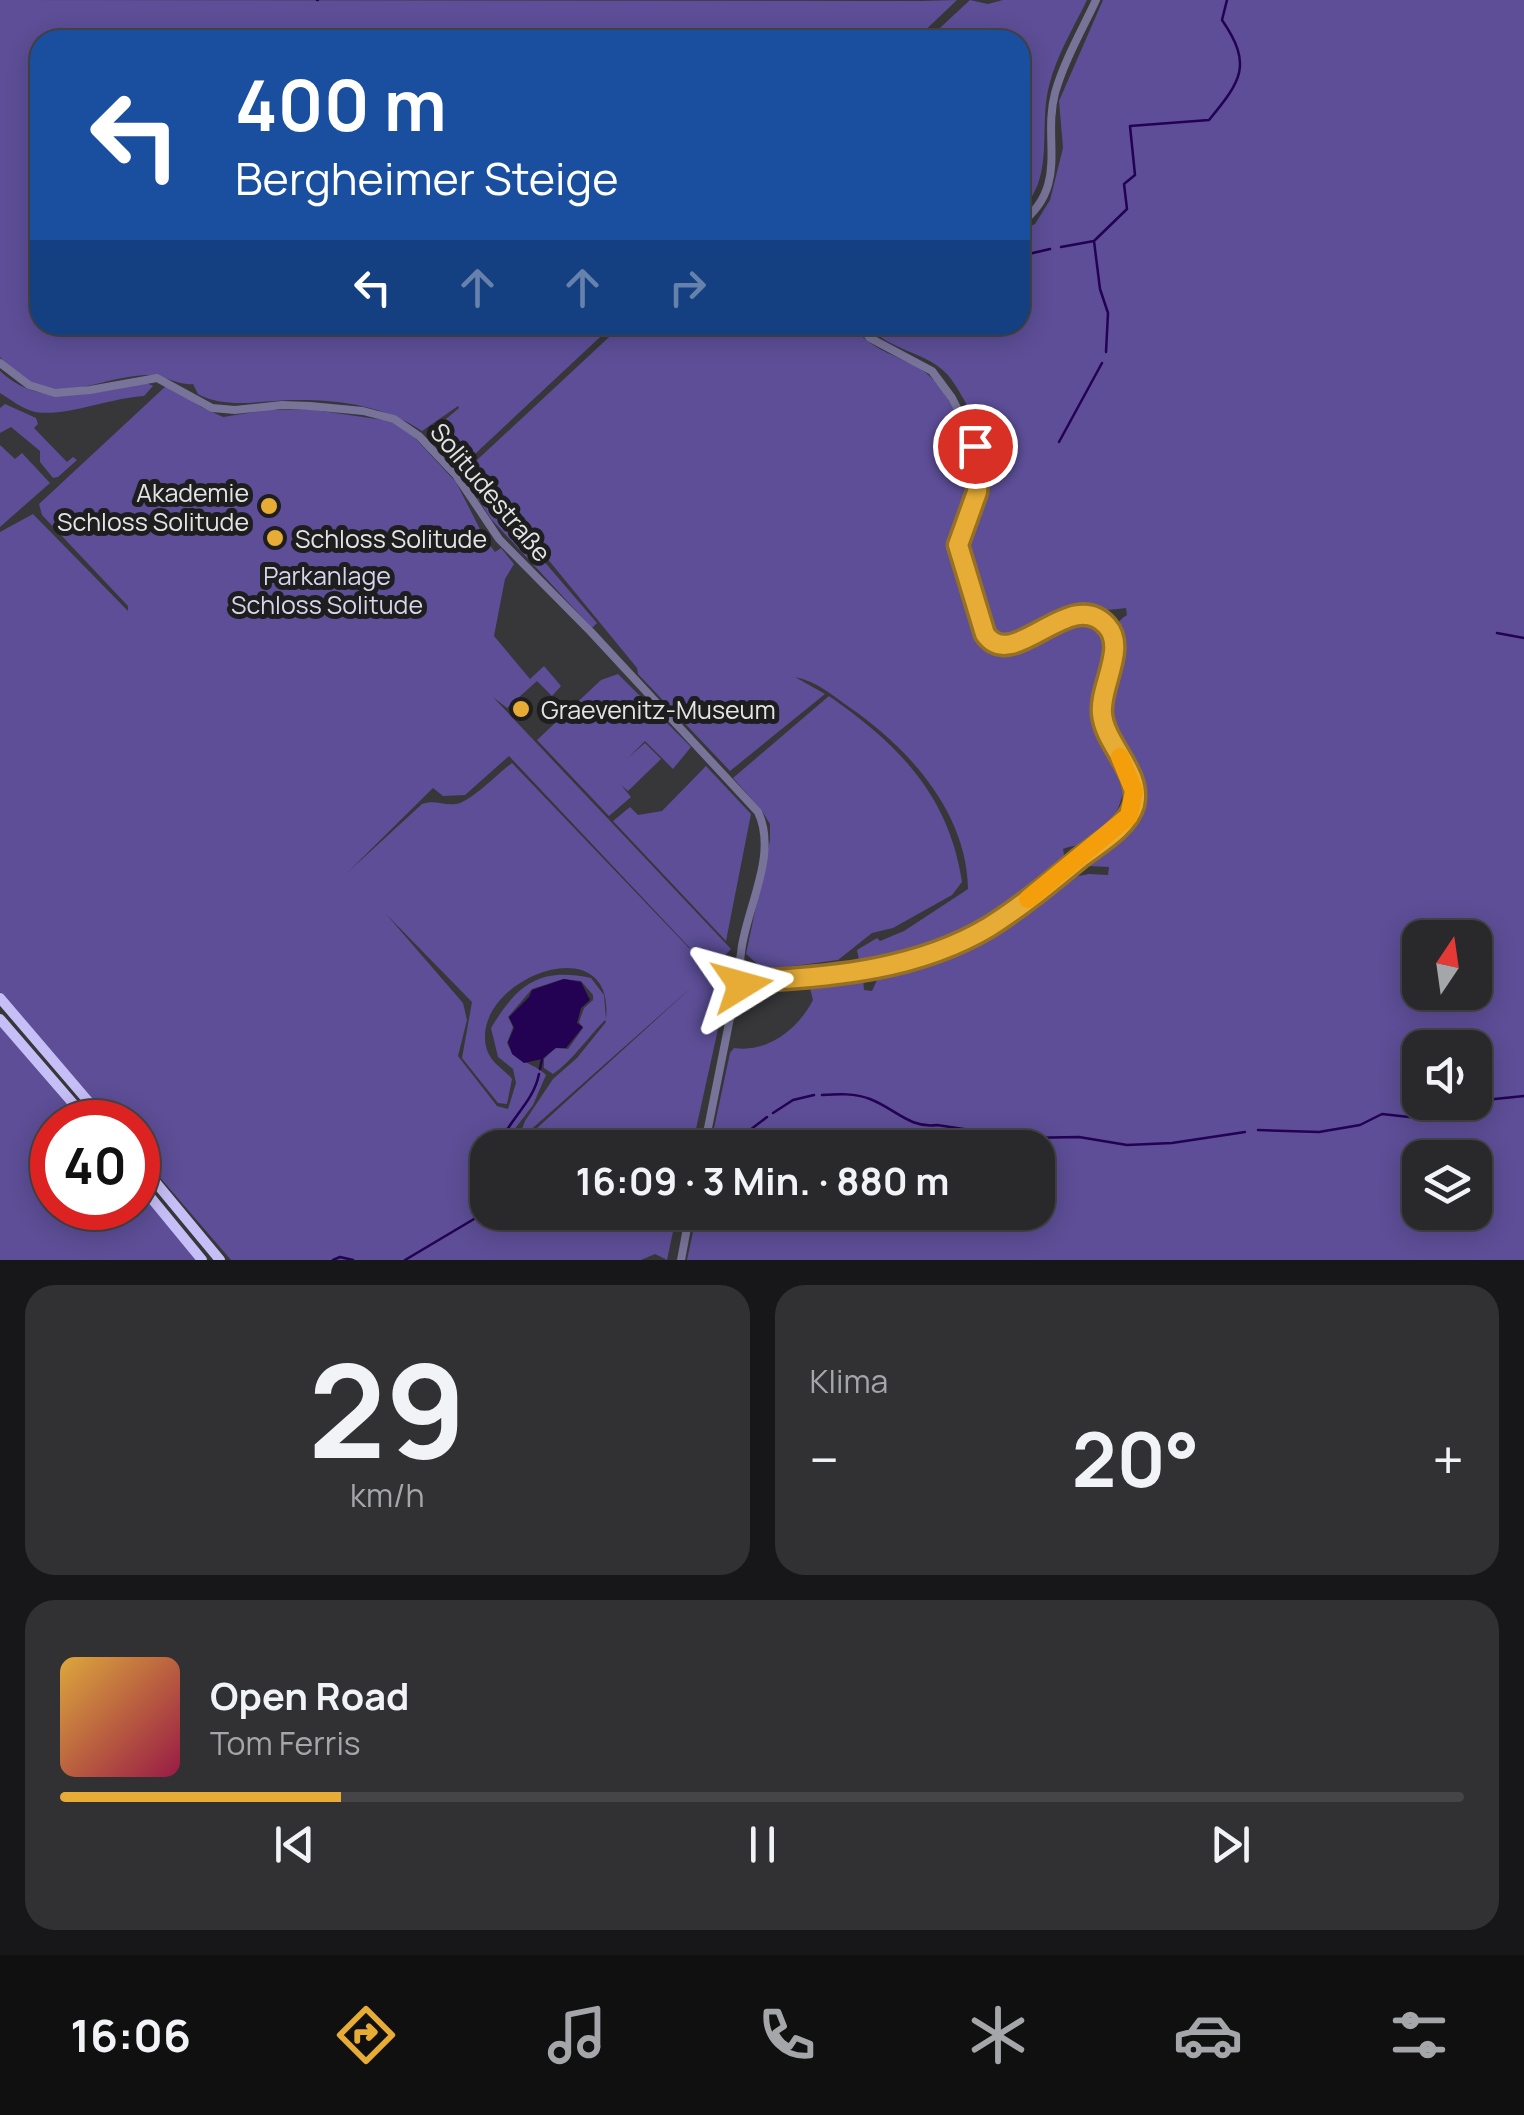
<!DOCTYPE html>
<html lang="de">
<head>
<meta charset="utf-8">
<style>
	:root { --surface:#29282b; --page:#313033; --text:#f1f3f6; --muted:#a5a6a9; --line:#454447; --accent:#e6ac36 }
	body { margin:0; font-family:Manrope,sans-serif; background:var(--page); color:var(--text); height:100vh; display:flex; flex-direction:column; font-size:38px; white-space:nowrap }
	* { box-sizing:border-box; margin:0 }
	p { font-size:32px; color:var(--muted) }
	.icon { flex:none; width:55px; height:55px; fill:none; stroke:currentColor; stroke-width:2; stroke-linecap:round; stroke-linejoin:round }
	.map { position:relative; height:1260px; overflow:hidden }
	.sheet { display:flex; flex-direction:column; gap:25px; padding:25px; background:#171618; flex:1 }
	.sheet>* { flex:none }
	.top-card { position:absolute; left:30px; top:30px; width:1000px; height:305px; border-radius:30px; box-shadow:0 5px 25px #0003,0 0 0 2px var(--line); background:#1a4fa0; color:#fff; overflow:hidden }
	.needle { width:65px; rotate:13deg }
	.buttons { position:absolute; left:1402px; top:920px; display:grid; gap:20px }
	.buttons a { display:grid; place-items:center; width:90px; height:90px; border-radius:20px; background:var(--surface); box-shadow:0 5px 25px #0003,0 0 0 2px var(--line); font-size:50px }
	.speed { position:absolute; left:30px; top:1100px; display:flex; gap:20px; font-size:50px; font-weight:700; text-align:center }
	.speed>* { display:grid; place-content:center; width:130px; height:130px; border-radius:50%; background:var(--surface); box-shadow:0 5px 25px #0003,0 0 0 2px var(--line); line-height:1 }
	.speed .limit { border:15px solid #d22; background:#fff; color:#111 }
	.pin { position:absolute; display:grid; place-items:center; width:85px; height:85px; color:#fff; margin:-42px; border:5px solid #fff; border-radius:50%; box-shadow:0 2px 10px #0007 }
	.me { position:absolute; width:110px; margin:-55px; rotate:82deg; stroke-linejoin:round; filter:drop-shadow(0 0 8px #0008) }
	.turn { display:flex; align-items:center; gap:35px; height:210px; padding:0 40px; font-size:45px }
	.turn .icon { width:130px; height:130px; stroke-width:2.5 }
	.turn b { display:block; font-size:70px; line-height:85px }
	.lanes { display:flex; align-items:center; height:95px; padding:0 40px; background:#0003; justify-content:center; gap:50px; direction:ltr }
	.lanes .off { opacity:.35 }
	.big { font-size:75px; font-weight:700; line-height:1.1 }
	.sheet .card { flex:1; display:flex; flex-direction:column; justify-content:center; gap:15px; min-width:0; padding:0 35px; border-radius:30px; background:var(--page) }
	.sheet .dial { align-items:center; gap:0 }
	.dial b { font-size:130px; line-height:1 }
	.song { display:flex; align-items:center; gap:30px }
	.cover { width:120px; height:120px; border-radius:15px; background:linear-gradient(135deg,hsl(40 70% 55%),hsl(340 70% 35%)) }
	.played { height:10px; border-radius:5px; background:linear-gradient(90deg,var(--accent) 20%,var(--line) 20%) }
	.keys { display:flex; justify-content:space-around; direction:ltr }
	.heat { display:flex; justify-content:space-between; align-items:center; font-size:55px; direction:ltr }
	.sheet .tiles { flex:1; display:grid; gap:25px; grid-template-columns:1fr 1fr }
	.card:last-child { grid-column:span 2 }
	.trip { position:absolute; left:470px; top:1130px; width:585px; height:100px; border-radius:30px; background:var(--surface); box-shadow:0 5px 25px #0003,0 0 0 2px var(--line); font-weight:700; line-height:100px; text-align:center }
	.dock { display:flex; height:160px; justify-content:space-around; align-items:center; background:#101011; color:var(--muted) }
	.dock .icon { width:70px; height:70px }
	.dock .active { color:var(--accent) }
	.dock b { font-size:45px; color:var(--text) }
	.map>svg:first-child { display:block }
	.green { fill:#5d4e97; fill-rule:evenodd }
	.water { fill:#230254 }
	.lines { fill:none; stroke-linecap:round; stroke-linejoin:round }
	.stream { stroke:#230254; stroke-width:2.5 }
	.tertiary { stroke:#787399; stroke-width:8 }
	.trunk { stroke:#c6bef7; stroke-width:10 }
	.route-casing { stroke:#967023; stroke-width:25 }
	.route { stroke:#e6ac36; stroke-width:18 }
	.slow { stroke:#f59e0b; stroke-width:18 }
	.poi-dot { fill:#e6ac36; stroke:#1e1e1f; stroke-width:4 }
	.labels { text-anchor:middle; dominant-baseline:central; stroke-width:10; stroke-linejoin:round; paint-order:stroke }
	.poi-label { font-size:25px; fill:#e4e4e6; stroke:#1e1e1f; text-anchor:start }
	.street-label { font-size:25px; fill:#e4e4e6; stroke:#1e1e1f }
	.park-label { font-size:25px; fill:#d7d5ec; stroke:#1e1e1f }
</style>
</head>
<body>
<div class="map">
<svg width="1524" height="1260" viewBox="0 0 1524 1260">
	<rect width="100%" height="100%" fill="#373639"/>
	<path class="green" d="M0 0 921 1 957 0 915 40H40V325H613L461 467 432 435V431L459 408 458 406 422 431C384 405 336 399 290 400 259 401 226 409 198 394L193 384C179 386 164 375 148 375 90 377 49 416 0 357Z
		M970 0 988 4 1003 0H1087C1074 27 1056 56 1049 86 1038 128 1056 178 1020 211V40H927Z
		M1103 0H1524V1260H687L697 1213 1038 1212V1148L710 1147 730 1053 734 1048C768 1053 798 1029 813 1000L810 988 802 987V983L858 976 863 979 864 990 872 991 877 980 885 976 946 956 984 939 1073 877 1089 874 1108 875 1109 867 1088 866V860C1111 842 1153 816 1141 780 1132 755 1113 738 1109 709 1106 687 1118 670 1119 648 1120 633 1111 624 1127 615L1126 608C1104 612 1081 607 1060 614 1042 619 1024 630 1006 638L997 635 990 628C984 604 967 569 966 546 965 530 975 517 980 503 995 462 975 413 951 379 931 351 888 352 868 325H1020V232L1035 224 1050 200 1063 148 1059 101ZM1420 938H1475V992H1420ZM1420 1048H1475V1102H1420ZM1420 1158H1475V1212H1420Z
		M622 325H852C871 351 896 354 922 370 946 386 966 429 970 456 975 488 952 516 953 547 953 558 977 633 984 641 990 649 995 650 1004 652 1036 646 1079 602 1105 636L1096 712 1101 734 1126 779C1122 805 1112 829 1087 842 1079 846 1069 846 1063 849L1065 860 1057 867C991 919 945 951 860 965L857 950 877 938 880 941 904 931 968 889C967 813 909 748 849 707 832 695 816 681 795 677L825 694 730 771 638 674 637 668 519 524 524 538 597 623 592 628 491 519 462 474Z
		M0 371C41 410 97 392 147 383L153 386 144 396C110 398 66 417 35 412 22 409 10 399 0 393Z
		M167 385 201 407 223 417 267 410H314L391 421 414 437 456 482 483 535 481 547 486 540 495 552 501 548 514 564 505 579 494 636 530 679 544 666 561 686 552 696 537 681 507 708 493 697 731 949 711 971 705 966 724 1002 692 1147 488 1148V1212L677 1213 667 1260 655 1254 641 1260H231L138 1152V1122H113L0 992V532L33 514 128 611V606L42 515 39 504ZM509 756 690 948V949L512 763C498 773 471 802 456 804 443 806 435 799 422 804L348 872 433 788 443 796 465 795ZM386 914 472 1002 462 1058 498 1103 507 1104 512 1079C503 1068 492 1064 487 1050 466 981 616 922 606 1019L604 995 591 978C539 967 517 985 491 1028L498 1057 513 1069 516 1083 508 1109 497 1106 458 1056 467 1020 463 1003ZM563 979 581 981 593 995V1000L584 1008 579 1022 583 1028 568 1049 555 1048 544 1059V1068L553 1074C572 1061 588 1037 605 1020L606 1022 577 1058 553 1079 525 1121 522 1129 526 1134 693 986 525 1139 518 1137 514 1130 533 1105 546 1075C531 1061 515 1063 507 1043L513 1027 508 1017 532 989Z
		M5 404 36 418 38 424 34 428 67 462 73 457 77 460 58 477 53 478 40 462V451L11 427 0 433V408Z
		M0 445 15 459 22 453 50 483 0 527Z
		M618 674 691 747 673 769 645 741 628 758 645 743 661 759 628 791 621 785 631 797 609 816 537 740 601 680Z
		M829 696C898 744 949 795 962 882L952 895 893 928 872 933 838 960 764 970 746 954 770 840V824L762 811 733 778Z
		M706 766 751 814 726 941 613 821 630 807 638 815 662 811Z
		M0 1026 82 1122H52V1208H138V1189L196 1260H0Z"/>
	<path class="water" d="M564 979 581 982 590 1000 581 1008 577 1023 583 1027 566 1048H556L542 1059 524 1063 512 1054 508 1042 514 1028 509 1017 529 997 532 990Z"/>
	<g class="lines">
		<path class="stream" d="M317 0H318
			M1094 241 1100 289 1108 313 1106 352
			M1061 247 1094 241 1127 209 1124 184 1135 175 1130 126 1209 120C1241 81 1253 65 1222 20L1227 0
			M1020 256 1050 249
			M1059 442 1102 363
			M1497 633 1524 638
			M540 1069 542 1059
			M822 1095C838 1094 855 1093 870 1099 894 1108 910 1129 937 1125L1023 1138 1079 1137 1127 1145 1172 1143 1245 1132
			M773 1113 793 1100 814 1095
			M750 1130 767 1117
			M1258 1130 1319 1132 1360 1125 1382 1114 1418 1118 1442 1109 1464 1112 1485 1100 1524 1096
			M498 1148C508 1119 533 1104 539 1074
			M333 1260 340 1257 353 1260
			M405 1260 474 1219 488 1203"/>
		<path class="tertiary" d="M1020 224C1070 185 1042 142 1055 93 1064 61 1082 30 1096 0
			M0 363 29 385 55 393 90 390 157 378 212 408 235 410 282 405 310 406 363 411 394 419 419 436 456 475 499 539 591 632 758 812C783 865 729 931 742 985
			M742 985 753 981C833 976 915 969 986 929 1034 901 1078 861 1121 825 1150 793 1122 767 1108 736 1102 724 1100 711 1101 698 1104 669 1138 602 1071 617 1048 622 1030 638 1008 646L988 639 958 545 979 481 978 457 972 437 952 398 932 371 870 338 860 325
			M704 1148 734 998 742 985
			M681 1260 690 1212"/>
		<path class="trunk" d="M0 998 106 1122
			M0 1019 89 1122
			M138 1161 220 1260
			M138 1182 202 1260"/>
	</g>
	<g class="lines">
		<defs>
			<path id="route" d="M742 985 754 981C834 977 919 969 989 927 1021 907 1051 882 1080 858 1098 844 1127 828 1134 805 1142 773 1105 745 1102 714 1099 687 1127 648 1107 626 1071 584 1013 675 985 634L958 545 977 492 979 467 975 446"/>
		</defs>
		<use href="#route" class="route-casing"/>
		<use href="#route" class="route"/>
		<path class="slow" d="M1028 899 1129 816 1134 791 1120 757"/>
	</g>
	<g class="poi-dot">
		<circle cx="269" cy="506" r="10"/>
		<circle cx="275" cy="538" r="10"/>
		<circle cx="521" cy="709" r="10"/>
	</g>
	<g class="labels">
		<g class="poi-label">
			<text x="249" y="492" text-anchor="end">Akademie<tspan x="249" dy="29">Schloss Solitude</tspan></text>
			<text x="295" y="538">Schloss Solitude</text>
			<text x="541" y="709">Graevenitz-Museum</text>
		</g>
		<g class="street-label">
			<text transform="translate(491 492) rotate(50)">Solitudestraße</text>
		</g>
		<g class="park-label">
			<text x="327" y="575">Parkanlage<tspan x="327" dy="29">Schloss Solitude</tspan></text>
		</g>
	</g>
</svg>
<div class="buttons">
<a><svg class="needle" viewBox="-14 -14 28 28"><path d="M0-13l5 13h-10z" fill="#e53935"/><path d="M0 13l5-13h-10z" fill="#a5a6a9"/></svg></a>
<a><svg class="icon" aria-label="sound" viewBox="0 0 24 24"><path d="M4 9h4l5-4v14l-5-4H4zM17 9q2 3 0 6"/></svg></a>
<a><svg class="icon" aria-label="layers" viewBox="0 0 24 24"><path d="M12 4l9 5-9 5-9-5zM3 14l9 5 9-5"/></svg></a>
</div>
<div class="speed"><div class="limit">40</div></div>
<div class="pin" style="left:975px;top:446px;background:#d93025"><svg class="icon" aria-label="arrive" viewBox="0 0 24 24"><path d="M6 21V4h12l-3 4 3 4H6"/></svg></div>
<svg class="me" style="left:742px;top:985px" viewBox="-20 -20 40 40"><path d="M0-17L14 15 0 8-14 15z" fill="#e6ac36" stroke="#fff" stroke-width="4"/></svg>
<div class="trip">16:09 · 3 Min. · 880 m</div>
<div class="top-card">
<div class="turn"><svg class="icon" aria-label="left" viewBox="0 0 24 24"><path d="M17 20v-9H6M10 6l-5 5 5 5"/></svg><div><b>400 m</b>Bergheimer Steige</div></div>
<div class="lanes"><svg class="icon" aria-label="left" viewBox="0 0 24 24"><path d="M17 20v-9H6M10 6l-5 5 5 5"/></svg><svg class="icon off" aria-label="ahead" viewBox="0 0 24 24"><path d="M12 20V5M6 11l6-6 6 6"/></svg><svg class="icon off" aria-label="ahead" viewBox="0 0 24 24"><path d="M12 20V5M6 11l6-6 6 6"/></svg><svg class="icon off" aria-label="right" viewBox="0 0 24 24"><path d="M7 20v-9h11M14 6l5 5-5 5"/></svg></div>
</div>
</div>
<section class="sheet">
<div class="tiles">
<div class="card dial"><b>29</b><p>km/h</p></div>
<div class="card"><p>Klima</p>
<div class="heat"><a>−</a><b class="big">20°</b><a>+</a></div>
</div>
<div class="card">
<div class="song"><i class="cover"></i><div><b>Open Road</b><p>Tom Ferris</p></div></div>
<div class="played"></div>
<div class="keys"><svg class="icon" aria-label="previous" viewBox="0 0 24 24"><path d="M18 5L8 12l10 7zM5 5v14"/></svg><svg class="icon" aria-label="pause" viewBox="0 0 24 24"><path d="M8 5v14M16 5v14"/></svg><svg class="icon" aria-label="next" viewBox="0 0 24 24"><path d="M6 5l10 7-10 7zM19 5v14"/></svg></div>
</div>
</div>
</section>
<nav class="dock">
<b>16:06</b>
<svg class="icon active" aria-label="directions" viewBox="0 0 24 24"><path d="M12 3l9 9-9 9-9-9zM9 14v-3h6M13 9l2 2-2 2"/></svg>
<svg class="icon" aria-label="music" viewBox="0 0 24 24"><path d="M9 18V5l10-2v13"/><circle cx="6" cy="18" r="3"/><circle cx="16" cy="16" r="3"/></svg>
<svg class="icon" aria-label="phone" viewBox="0 0 24 24"><path d="M5 4h4l2 5-3 2q2 4 5 5l2-3 5 2v4C11 20 4 13 5 4z"/></svg>
<svg class="icon" aria-label="climate" viewBox="0 0 24 24"><path d="M12 3v18M4 7l16 10M4 17L20 7"/></svg>
<svg class="icon" aria-label="car" viewBox="0 0 24 24"><path d="M5 17H2v-5l4-1 3-4h7l3 4 3 1v5h-3M9 17h6M6 11h13"/><circle cx="7" cy="17" r="2"/><circle cx="17" cy="17" r="2"/></svg>
<svg class="icon" aria-label="filters" viewBox="0 0 24 24"><path d="M4 7h16M4 17h16"/><circle cx="9" cy="7" r="2"/><circle cx="15" cy="17" r="2"/></svg>
</nav>
</body>
</html>
